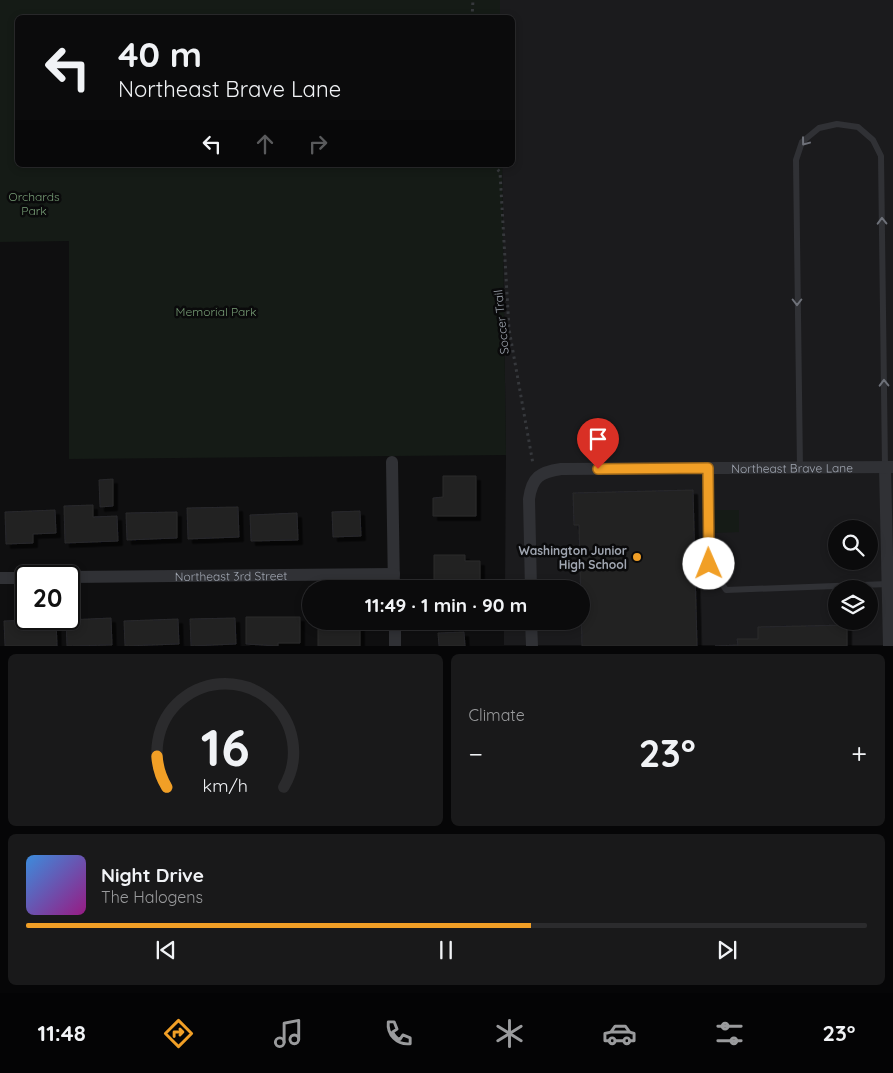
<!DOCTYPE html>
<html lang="en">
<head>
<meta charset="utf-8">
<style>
	:root { --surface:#0b0b0c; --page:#19191a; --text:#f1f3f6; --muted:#9a9b9d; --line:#2b2b2d; --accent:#f19f26 }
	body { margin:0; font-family:Quicksand,sans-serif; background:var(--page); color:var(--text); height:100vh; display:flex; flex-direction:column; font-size:19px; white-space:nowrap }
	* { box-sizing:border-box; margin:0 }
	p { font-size:16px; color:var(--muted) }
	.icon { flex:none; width:28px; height:28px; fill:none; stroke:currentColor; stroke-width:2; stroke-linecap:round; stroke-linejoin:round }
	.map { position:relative; height:646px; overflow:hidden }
	.sheet { display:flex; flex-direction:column; gap:8px; padding:8px; background:#060607; flex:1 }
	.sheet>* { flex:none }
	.guide { position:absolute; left:15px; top:15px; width:500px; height:152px; border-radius:8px; box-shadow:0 2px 8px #0003,0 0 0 1px var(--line); background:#0b0b0c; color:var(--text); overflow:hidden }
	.tools { position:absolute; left:828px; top:520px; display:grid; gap:10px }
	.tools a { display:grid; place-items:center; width:50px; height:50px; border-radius:50%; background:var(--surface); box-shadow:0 2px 8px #0003,0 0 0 1px var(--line); font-size:25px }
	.speed { position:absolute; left:15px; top:565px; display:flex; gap:10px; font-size:25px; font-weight:700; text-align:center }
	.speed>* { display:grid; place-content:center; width:65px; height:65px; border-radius:50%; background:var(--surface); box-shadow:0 2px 8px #0003,0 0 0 1px var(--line); line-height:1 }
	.speed .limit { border:2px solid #111; border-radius:8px; background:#fff; color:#111 }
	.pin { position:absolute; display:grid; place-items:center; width:42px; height:42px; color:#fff; margin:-51px -21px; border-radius:50% 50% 50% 0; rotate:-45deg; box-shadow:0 0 5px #0007 }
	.pin .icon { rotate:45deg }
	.me { position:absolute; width:55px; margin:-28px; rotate:359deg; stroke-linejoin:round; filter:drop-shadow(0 0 4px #0008) }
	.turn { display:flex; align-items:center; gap:18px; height:105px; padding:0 20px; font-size:22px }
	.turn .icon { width:65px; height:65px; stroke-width:2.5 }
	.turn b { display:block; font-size:35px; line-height:42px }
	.lanes { display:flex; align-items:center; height:48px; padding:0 20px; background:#0003; justify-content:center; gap:25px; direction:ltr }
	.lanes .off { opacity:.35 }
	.big { font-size:38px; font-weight:700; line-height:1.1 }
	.sheet .card { flex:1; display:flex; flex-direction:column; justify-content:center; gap:8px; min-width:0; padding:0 18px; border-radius:8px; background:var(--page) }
	.sheet .dial { align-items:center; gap:0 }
	.dial svg { height:130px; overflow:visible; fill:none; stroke:var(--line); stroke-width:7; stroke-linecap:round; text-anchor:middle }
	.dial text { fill:var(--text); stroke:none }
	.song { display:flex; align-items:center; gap:15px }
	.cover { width:60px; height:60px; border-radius:8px; background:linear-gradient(135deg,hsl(210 70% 55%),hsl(310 70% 35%)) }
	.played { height:5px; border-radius:2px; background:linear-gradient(90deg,var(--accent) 60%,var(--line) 60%) }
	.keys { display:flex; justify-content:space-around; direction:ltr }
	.heat { display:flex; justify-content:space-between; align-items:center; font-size:28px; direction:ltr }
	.sheet .tiles { flex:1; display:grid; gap:8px; grid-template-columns:1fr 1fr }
	.card:last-child { grid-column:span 2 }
	.trip { position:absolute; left:302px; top:580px; width:288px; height:50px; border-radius:25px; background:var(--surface); box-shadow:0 2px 8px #0003,0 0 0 1px var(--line); font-weight:700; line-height:50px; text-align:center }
	.tab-bar { display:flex; height:80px; justify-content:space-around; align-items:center; background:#040405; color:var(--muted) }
	.tab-bar .icon { width:35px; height:35px }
	.tab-bar .on { color:var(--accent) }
	.tab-bar b { font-size:22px; color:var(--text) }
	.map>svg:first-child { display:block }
	.built { fill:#1b1b1d; fill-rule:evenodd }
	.green { fill:#151b16 }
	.building { fill:#222224; stroke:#29292c; filter:url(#shadow) }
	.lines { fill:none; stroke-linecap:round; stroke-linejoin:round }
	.path { stroke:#36383c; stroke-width:3; stroke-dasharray:2.5 4; stroke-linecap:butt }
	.service { stroke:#303135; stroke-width:6 }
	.minor { stroke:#303135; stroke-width:12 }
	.oneway { stroke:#6e7179 }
	.route-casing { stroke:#9d6719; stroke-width:12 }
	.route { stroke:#f19f26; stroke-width:9 }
	.poi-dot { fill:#f19f26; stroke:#0a0a0b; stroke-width:2 }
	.labels { text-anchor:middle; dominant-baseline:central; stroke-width:5; stroke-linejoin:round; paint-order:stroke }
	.park-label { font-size:12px; fill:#779d76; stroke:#0a0a0b }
	.street-label { font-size:12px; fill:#a0a6b1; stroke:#0a0a0b }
	.poi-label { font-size:12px; font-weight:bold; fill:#a0a6b1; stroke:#0a0a0b; text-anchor:end }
</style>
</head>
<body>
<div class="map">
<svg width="893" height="646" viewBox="0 0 893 646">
	<defs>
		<filter id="shadow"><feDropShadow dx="4.5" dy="4.5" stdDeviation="0" flood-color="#0009"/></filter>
	</defs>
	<rect width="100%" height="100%" fill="#0f0f10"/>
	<path class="built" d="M500 0H893V645H504V621H581V589H505L506 455 502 165H512V18L500 17ZM836 529H869V561H836ZM836 589H869V621H836Z"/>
	<path class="green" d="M0 0H500V18H18V165H502L506 455 69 459V241L0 242Z
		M714 510H739V532L715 533Z"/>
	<path class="building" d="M443 476H476V516H433V498L443 497Z
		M113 479V506L100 507 99 480Z
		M693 490 697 646H582L579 525H574L573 493Z
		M93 505V517L117 516 118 541 65 543 64 506Z
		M238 507 239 537 188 539 187 508Z
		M55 510 56 533 33 534V543L6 544 5 512Z
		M360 511 361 536 333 537 332 512Z
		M177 512V538L127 540 126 513Z
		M297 513 298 540 251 541 250 515Z
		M434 555H465V561H480V587H463V589H434Z
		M246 617H300V643H278V646L246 644Z
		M111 618 112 645 67 646 66 620Z
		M235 618 236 644 191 646 190 619Z
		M56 619 57 646H5L4 621Z
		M178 619 179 644 125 646 124 621Z
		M318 621H360V646H318Z
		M847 625V646H715L738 645 737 639H758V627Z
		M464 632 465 646H439L438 633Z"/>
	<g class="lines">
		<path class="path" d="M472 18 473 0
			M493 165 500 172 509 329 533 464"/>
		<path class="service" d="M707 468 709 563 726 590 888 584
			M800 469 796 160 802 142 819 128 837 124 858 127 873 140 881 156 885 467"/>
		<g class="minor">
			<path d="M392 462 394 589"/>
			<path d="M885 467 889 646"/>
			<path id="s1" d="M69 577 394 574"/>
			<path d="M0 578H26"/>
			<path id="s2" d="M531 589 529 499C532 477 540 472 561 469L893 467"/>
			<path d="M395 621V646"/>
			<path d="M531 621 532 646"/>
		</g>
	</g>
	<defs><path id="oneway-chevron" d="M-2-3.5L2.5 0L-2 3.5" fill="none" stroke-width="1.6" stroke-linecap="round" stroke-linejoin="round" transform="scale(1.25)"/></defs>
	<g class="oneway">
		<use href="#oneway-chevron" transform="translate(805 142) rotate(127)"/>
		<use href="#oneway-chevron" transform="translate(882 221) rotate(-91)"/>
		<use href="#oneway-chevron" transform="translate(797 302) rotate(90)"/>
		<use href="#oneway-chevron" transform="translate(884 383) rotate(-91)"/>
	</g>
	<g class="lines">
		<defs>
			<path id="route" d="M598 469 708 468 709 564"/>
		</defs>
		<use href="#route" class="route-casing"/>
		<use href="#route" class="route"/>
	</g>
	<circle class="poi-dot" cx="637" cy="557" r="5"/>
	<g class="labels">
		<g class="park-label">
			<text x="34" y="196">Orchards<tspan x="34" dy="14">Park</tspan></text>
			<text x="216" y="311">Memorial Park</text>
		</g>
		<g class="street-label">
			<text transform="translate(501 322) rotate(-96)">Soccer Trail</text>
			<text stroke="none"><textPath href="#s2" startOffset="370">Northeast Brave Lane</textPath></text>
			<text stroke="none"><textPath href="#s1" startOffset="162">Northeast 3rd Street</textPath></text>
		</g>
		<g class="poi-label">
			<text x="627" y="550">Washington Junior<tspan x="627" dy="14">High School</tspan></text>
		</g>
	</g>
</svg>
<div class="tools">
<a><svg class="icon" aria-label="search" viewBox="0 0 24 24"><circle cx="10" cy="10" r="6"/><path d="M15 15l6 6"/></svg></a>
<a><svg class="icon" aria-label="layers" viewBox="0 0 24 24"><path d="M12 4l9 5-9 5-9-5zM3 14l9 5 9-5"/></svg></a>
</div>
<div class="speed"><div class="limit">20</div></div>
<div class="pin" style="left:598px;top:469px;background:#d93025"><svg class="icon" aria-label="arrive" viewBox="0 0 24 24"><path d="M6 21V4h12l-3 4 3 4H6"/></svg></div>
<svg class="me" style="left:709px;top:564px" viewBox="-20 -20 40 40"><circle r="19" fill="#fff"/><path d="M0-13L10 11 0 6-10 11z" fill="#f19f26"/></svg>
<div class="trip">11:49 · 1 min · 90 m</div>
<div class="guide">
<div class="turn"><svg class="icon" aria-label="left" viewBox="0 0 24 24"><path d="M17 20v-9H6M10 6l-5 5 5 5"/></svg><div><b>40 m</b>Northeast Brave Lane</div></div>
<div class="lanes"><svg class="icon" aria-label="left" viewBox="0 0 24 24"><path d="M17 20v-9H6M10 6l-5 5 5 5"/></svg><svg class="icon off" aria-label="ahead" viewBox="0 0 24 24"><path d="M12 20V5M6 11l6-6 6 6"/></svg><svg class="icon off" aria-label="right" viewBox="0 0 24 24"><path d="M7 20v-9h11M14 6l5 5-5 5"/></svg></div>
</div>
</div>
<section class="sheet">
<div class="tiles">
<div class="card dial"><svg viewBox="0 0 100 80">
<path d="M14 69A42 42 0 1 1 86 69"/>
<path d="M14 69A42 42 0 0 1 8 50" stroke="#f19f26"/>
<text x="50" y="56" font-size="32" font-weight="700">16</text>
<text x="50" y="72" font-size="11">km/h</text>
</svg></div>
<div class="card"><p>Climate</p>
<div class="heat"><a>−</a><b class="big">23°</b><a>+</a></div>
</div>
<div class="card">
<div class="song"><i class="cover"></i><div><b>Night Drive</b><p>The Halogens</p></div></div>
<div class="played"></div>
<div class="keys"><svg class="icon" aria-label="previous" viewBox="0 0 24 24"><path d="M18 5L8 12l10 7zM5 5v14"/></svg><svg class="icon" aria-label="pause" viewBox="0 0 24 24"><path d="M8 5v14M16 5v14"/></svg><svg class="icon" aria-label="next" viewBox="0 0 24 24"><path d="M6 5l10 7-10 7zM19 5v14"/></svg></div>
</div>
</div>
</section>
<nav class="tab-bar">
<b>11:48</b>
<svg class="icon on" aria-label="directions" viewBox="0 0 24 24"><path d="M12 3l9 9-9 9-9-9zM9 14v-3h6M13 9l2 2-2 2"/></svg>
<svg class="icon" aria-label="music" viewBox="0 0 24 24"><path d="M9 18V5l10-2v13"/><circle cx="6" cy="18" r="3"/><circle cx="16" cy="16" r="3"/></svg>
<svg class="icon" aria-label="phone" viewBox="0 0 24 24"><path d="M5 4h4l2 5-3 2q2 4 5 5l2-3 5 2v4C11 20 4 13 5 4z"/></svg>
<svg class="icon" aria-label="climate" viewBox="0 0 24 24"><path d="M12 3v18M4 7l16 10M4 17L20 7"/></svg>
<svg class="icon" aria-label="car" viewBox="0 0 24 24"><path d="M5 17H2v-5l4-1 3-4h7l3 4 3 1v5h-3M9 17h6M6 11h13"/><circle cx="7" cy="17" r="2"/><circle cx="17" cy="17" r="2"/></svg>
<svg class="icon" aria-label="filters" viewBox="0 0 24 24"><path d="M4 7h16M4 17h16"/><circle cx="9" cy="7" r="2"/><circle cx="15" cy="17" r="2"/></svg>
<b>23°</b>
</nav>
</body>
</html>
